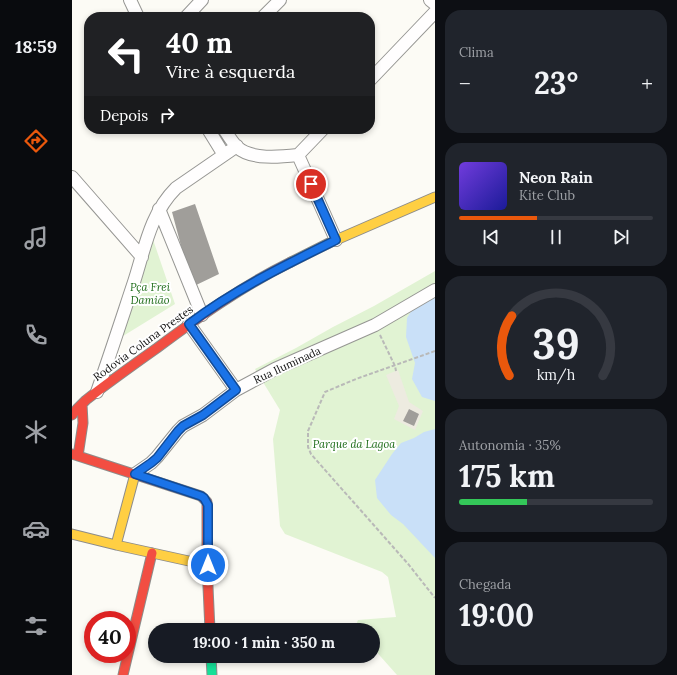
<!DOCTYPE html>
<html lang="pt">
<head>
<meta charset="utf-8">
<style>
	:root { --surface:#171b24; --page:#20242c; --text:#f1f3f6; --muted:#9ea1a6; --line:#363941; --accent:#ea580c }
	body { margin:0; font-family:Lora,serif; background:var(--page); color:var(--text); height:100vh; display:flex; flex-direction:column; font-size:15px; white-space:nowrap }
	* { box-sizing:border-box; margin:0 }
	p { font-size:13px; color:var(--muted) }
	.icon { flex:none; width:22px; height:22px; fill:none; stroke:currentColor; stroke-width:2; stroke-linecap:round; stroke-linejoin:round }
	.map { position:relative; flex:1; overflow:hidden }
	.details { display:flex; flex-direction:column; gap:10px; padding:10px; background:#0d0f14; width:242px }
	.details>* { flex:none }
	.hud { position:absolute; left:12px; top:12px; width:291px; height:122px; border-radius:16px; box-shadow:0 2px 6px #0003; background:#202124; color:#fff; overflow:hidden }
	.speed { position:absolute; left:12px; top:611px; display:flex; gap:8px; font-size:20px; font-weight:700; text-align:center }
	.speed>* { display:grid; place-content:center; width:52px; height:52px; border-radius:50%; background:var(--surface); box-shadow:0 2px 6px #0003; line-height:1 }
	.speed .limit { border:6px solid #d22; background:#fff; color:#111 }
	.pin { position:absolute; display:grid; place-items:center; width:34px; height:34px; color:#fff; margin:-17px; border:2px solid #fff; border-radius:50%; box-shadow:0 1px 4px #0007 }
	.me { position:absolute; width:44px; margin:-22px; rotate:0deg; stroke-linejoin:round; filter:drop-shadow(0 0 3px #0008) }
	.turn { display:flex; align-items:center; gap:14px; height:84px; padding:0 16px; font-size:18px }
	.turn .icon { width:52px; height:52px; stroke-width:2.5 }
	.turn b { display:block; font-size:28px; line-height:34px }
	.then { display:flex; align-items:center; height:38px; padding:0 16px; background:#0003; gap:8px; font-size:15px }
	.big { font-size:30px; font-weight:700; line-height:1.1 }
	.details .widget { flex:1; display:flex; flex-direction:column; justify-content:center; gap:6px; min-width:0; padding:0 14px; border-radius:16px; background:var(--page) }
	.details .dial { align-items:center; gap:0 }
	.dial svg { height:104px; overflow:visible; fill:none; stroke:var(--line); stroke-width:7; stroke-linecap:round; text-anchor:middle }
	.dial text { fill:var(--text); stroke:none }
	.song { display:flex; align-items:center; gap:12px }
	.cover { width:48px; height:48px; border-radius:6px; background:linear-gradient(135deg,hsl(260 70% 55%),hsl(240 70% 35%)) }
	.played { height:4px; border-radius:2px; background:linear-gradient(90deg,var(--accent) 40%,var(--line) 40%) }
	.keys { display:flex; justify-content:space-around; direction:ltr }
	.heat { display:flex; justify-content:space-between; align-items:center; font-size:22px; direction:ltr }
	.charge { height:6px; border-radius:3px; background:linear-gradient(90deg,#34c759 35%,var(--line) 0) }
	.trip { position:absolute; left:76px; top:623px; width:232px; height:40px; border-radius:20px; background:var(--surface); box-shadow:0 2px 6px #0003; font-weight:700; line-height:40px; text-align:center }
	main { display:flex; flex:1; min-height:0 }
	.dock { display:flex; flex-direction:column; width:72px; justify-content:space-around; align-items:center; background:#090b0e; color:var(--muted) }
	.dock .icon { width:28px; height:28px }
	.dock .current { color:var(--accent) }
	.dock b { font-size:18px; color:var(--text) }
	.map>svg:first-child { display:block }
	.green { fill:#e1f3d3 }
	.plaza { fill:#edebe0 }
	.water { fill:#c9e0f8 }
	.building { fill:#a09e9a }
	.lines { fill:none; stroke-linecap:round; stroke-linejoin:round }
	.street-casing { stroke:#969693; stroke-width:14 }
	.fast-casing { stroke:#8d8c8a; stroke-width:11 }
	.slow-casing { stroke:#8d8c8a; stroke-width:11 }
	.jam-casing { stroke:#8d8c8a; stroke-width:11 }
	.path { stroke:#b9b9b8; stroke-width:2; stroke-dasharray:4 2; stroke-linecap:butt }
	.street { stroke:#fffefe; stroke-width:12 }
	.fast { stroke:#16e098; stroke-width:9 }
	.slow { stroke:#ffcf43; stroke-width:9 }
	.jam { stroke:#f24e42; stroke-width:9 }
	.route-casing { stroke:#114b97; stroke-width:10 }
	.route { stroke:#1a73e8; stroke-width:7 }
	.labels { text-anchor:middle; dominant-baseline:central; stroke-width:4; stroke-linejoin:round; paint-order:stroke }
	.park-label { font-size:11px; font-style:italic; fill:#1f6d1a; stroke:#fff }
	.street-label { font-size:11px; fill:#101010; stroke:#fff }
</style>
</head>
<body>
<main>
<nav class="dock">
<b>18:59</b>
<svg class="icon current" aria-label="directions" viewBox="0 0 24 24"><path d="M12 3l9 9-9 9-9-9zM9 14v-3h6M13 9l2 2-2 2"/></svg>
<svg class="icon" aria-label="music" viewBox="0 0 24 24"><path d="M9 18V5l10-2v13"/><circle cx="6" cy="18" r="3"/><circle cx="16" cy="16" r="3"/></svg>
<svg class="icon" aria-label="phone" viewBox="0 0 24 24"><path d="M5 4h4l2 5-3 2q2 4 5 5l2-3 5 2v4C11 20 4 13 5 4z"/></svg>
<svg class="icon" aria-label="climate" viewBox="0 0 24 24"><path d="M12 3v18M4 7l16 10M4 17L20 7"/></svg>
<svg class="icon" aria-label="car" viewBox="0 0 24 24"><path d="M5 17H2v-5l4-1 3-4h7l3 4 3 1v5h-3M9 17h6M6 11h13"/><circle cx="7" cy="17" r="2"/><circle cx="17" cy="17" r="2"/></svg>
<svg class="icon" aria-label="filters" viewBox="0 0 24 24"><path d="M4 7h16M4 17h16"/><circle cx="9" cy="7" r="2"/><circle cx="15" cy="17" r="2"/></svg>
</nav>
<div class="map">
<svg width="363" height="675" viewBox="0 0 363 675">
	<rect width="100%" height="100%" fill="#fcfbf5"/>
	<path class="green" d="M75 222 103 304 43 341Z
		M363 271V675H325L301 648V630H286L284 625 286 620 324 617 316 577 310 572 213 534 208 526 201 439 208 410 183 369 224 348 261 327 302 306Z"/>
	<path class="plaza" d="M326 370 337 402 351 411 343 430 322 419 327 406 314 375Z"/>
	<path class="water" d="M363 298V401L350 397 340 379 343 363 334 337 335 318 343 305 354 299Z
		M363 429V558L331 524 319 515 305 498 303 480 320 454 329 443 342 438 352 432Z"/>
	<path class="building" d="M123 204 147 274 120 287 100 212Z
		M337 409 347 414 342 426 331 421Z"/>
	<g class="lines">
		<defs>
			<path id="street" d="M58 0 66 17
				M358 0 363 4
				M114 17 130 0
				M191 17 208 0
				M298 80 363 12
				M136 129 152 155
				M152 129C156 135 160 142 165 147 179 160 208 157 226 155L264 240
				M226 155 251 129
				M0 177 70 257
				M87 209 130 315
				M117 324 164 390
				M25 392C38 355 50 318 62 282 73 248 78 214 104 188L165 146
				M63 474 79 463 85 457 106 431 111 426 131 415 164 390 203 369 303 325 363 290"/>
			<path id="fast" d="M139 656 140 675"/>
			<path id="slow" d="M219 262 257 243 363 197
				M0 534 44 545 135 565
				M44 545 63 474"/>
			<path id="jam" d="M0 415 5 409 14 400C37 382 61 365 85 348 128 316 172 285 219 262
				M0 454 129 496 135 502V565L138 630
				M6 456 11 423 10 404
				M51 675 80 553"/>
		</defs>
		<use href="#street" class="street-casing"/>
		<use href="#fast" class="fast-casing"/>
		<use href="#slow" class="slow-casing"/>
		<use href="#jam" class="jam-casing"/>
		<path class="path" d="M308 335 323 366 324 371
			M363 351 284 379 253 392 236 431V447L239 454 337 565 363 598"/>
		<use href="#street" class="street"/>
		<use href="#fast" class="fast"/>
		<use href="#slow" class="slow"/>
		<use href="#jam" class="jam"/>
	</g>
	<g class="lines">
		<defs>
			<path id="route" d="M136 565V505L132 498 129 496 63 474 79 463 85 458 106 431 111 426 131 415 164 390 117 324C162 290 213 265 264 240L239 184"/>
		</defs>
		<use href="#route" class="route-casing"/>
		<use href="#route" class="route"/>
	</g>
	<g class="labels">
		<g class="park-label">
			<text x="78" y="287">Pça Frei<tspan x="78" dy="13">Damião</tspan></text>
			<text x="282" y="444">Parque da Lagoa</text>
		</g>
		<g class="street-label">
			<text transform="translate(71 343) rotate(-36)">Rodovia Coluna Prestes</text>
			<text transform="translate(215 365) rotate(-25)">Rua Iluminada</text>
		</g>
	</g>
</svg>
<div class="speed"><div class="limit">40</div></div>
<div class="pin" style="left:239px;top:184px;background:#d93025"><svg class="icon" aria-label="arrive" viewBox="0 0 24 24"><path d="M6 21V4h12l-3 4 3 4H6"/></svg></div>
<svg class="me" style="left:136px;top:565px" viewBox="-20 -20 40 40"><circle r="17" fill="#1a73e8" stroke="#fff" stroke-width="3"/><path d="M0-11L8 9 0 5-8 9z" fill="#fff"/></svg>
<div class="trip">19:00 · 1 min · 350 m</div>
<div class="hud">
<div class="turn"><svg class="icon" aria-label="left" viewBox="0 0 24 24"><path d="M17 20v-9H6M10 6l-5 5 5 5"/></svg><div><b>40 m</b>Vire à esquerda</div></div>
<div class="then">Depois<svg class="icon" aria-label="right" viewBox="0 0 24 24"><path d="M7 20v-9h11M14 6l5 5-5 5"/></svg></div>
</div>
</div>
<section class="details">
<div class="widget"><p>Clima</p>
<div class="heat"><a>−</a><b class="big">23°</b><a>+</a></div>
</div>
<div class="widget">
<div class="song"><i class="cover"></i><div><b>Neon Rain</b><p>Kite Club</p></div></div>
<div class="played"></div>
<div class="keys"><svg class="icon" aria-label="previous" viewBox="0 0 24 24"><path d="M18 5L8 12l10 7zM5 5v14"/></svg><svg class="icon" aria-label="pause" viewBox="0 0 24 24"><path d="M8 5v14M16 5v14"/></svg><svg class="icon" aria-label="next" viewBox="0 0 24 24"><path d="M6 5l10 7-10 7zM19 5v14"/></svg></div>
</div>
<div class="widget dial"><svg viewBox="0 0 100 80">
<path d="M14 69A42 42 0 1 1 86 69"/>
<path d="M14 69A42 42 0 0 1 16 23" stroke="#ea580c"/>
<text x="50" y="56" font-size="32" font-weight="700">39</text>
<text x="50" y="72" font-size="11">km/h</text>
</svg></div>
<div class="widget"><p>Autonomia · 35%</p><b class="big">175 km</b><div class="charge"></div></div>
<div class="widget"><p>Chegada</p><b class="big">19:00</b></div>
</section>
</main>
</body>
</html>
